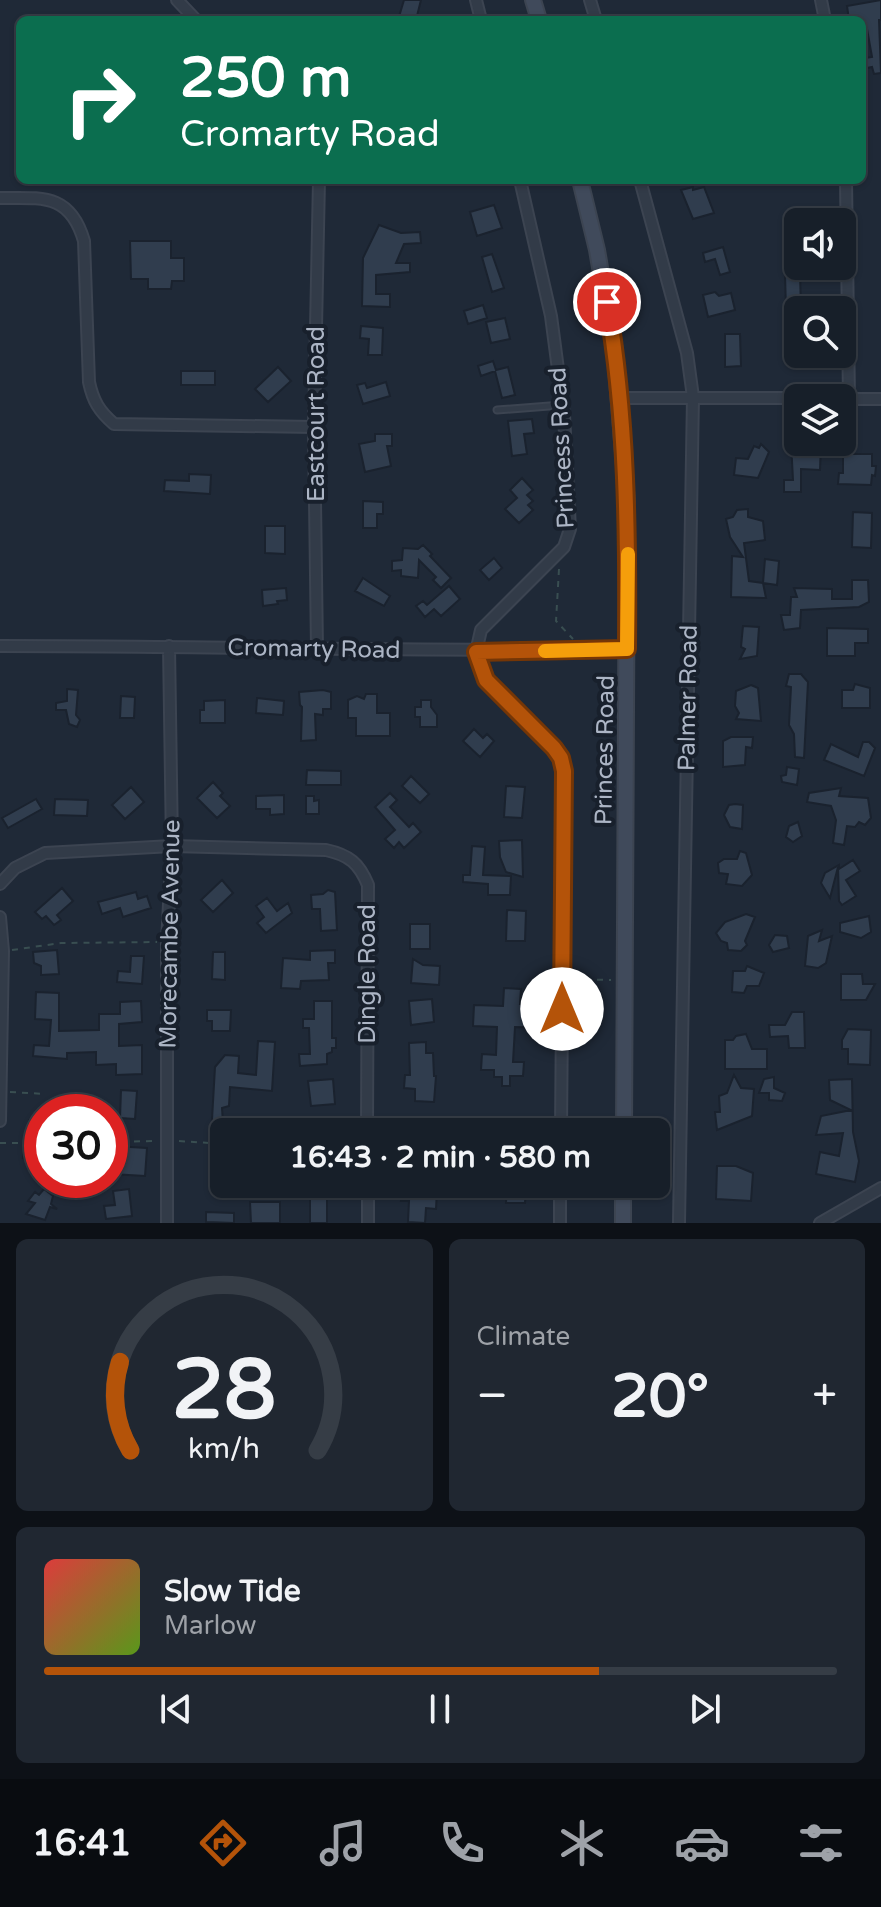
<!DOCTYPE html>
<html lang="en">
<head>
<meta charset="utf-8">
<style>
	:root { --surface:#171f29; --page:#202731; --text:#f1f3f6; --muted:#9ea2a8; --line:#363d46; --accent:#b45309 }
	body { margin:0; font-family:"Varela Round",sans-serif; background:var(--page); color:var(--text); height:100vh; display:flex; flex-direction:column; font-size:30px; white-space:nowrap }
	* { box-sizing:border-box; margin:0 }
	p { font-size:26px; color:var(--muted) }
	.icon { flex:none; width:44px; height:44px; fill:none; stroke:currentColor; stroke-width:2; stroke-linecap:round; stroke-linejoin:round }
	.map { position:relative; height:1223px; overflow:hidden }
	.sheet { display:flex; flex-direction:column; gap:16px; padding:16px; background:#0d1117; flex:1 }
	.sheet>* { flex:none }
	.banner { position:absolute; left:16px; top:16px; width:850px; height:168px; border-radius:12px; box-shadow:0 2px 6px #0004,0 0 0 2px var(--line); background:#0b6e4f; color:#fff; overflow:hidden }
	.fabs { position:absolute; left:784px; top:208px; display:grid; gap:16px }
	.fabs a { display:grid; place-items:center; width:72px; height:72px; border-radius:12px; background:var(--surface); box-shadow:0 2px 6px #0004,0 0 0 2px var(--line); font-size:40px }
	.speed { position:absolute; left:24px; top:1094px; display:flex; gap:16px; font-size:40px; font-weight:700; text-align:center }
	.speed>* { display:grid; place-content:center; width:104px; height:104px; border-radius:50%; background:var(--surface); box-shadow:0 2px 6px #0004,0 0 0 2px var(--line); line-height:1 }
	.speed .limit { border:12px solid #d22; background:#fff; color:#111 }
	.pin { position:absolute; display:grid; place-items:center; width:68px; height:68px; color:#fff; margin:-34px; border:4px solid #fff; border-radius:50%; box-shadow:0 2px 8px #0007 }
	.me { position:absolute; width:88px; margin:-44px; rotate:0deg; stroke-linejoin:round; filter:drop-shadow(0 0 6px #0008) }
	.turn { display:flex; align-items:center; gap:28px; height:168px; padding:0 32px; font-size:36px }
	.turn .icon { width:104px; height:104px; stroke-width:2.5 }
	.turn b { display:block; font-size:56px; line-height:68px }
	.big { font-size:60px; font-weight:700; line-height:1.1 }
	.sheet .card { flex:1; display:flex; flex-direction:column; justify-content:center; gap:12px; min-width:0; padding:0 28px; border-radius:12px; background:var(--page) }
	.sheet .dial { align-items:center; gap:0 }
	.dial svg { height:208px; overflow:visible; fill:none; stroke:var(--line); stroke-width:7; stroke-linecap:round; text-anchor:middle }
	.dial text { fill:var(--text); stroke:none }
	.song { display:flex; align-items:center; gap:24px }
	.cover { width:96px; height:96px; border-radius:12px; background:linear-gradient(135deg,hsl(0 70% 55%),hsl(90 70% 35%)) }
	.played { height:8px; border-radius:4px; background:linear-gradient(90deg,var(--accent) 70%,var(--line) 70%) }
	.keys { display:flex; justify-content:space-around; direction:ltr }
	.heat { display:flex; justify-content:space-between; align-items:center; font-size:44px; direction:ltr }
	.sheet .tiles { flex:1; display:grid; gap:16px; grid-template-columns:1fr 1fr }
	.card:last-child { grid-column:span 2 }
	.trip { position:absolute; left:210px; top:1118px; width:460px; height:80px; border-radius:12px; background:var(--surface); box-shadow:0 2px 6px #0004,0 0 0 2px var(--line); font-weight:700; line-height:80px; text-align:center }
	.tabs { display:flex; height:128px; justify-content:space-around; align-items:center; background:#090c10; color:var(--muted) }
	.tabs .icon { width:56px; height:56px }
	.tabs .selected { color:var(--accent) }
	.tabs b { font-size:36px; color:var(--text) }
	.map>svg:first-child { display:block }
	.building { fill:#303d4e; stroke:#1a222e; stroke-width:2 }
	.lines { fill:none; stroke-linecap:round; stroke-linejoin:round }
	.service-casing { stroke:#3c4451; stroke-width:9 }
	.minor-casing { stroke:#3c4451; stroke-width:14 }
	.secondary-casing { stroke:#3c4451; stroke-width:18 }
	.path { stroke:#394e51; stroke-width:2; stroke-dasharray:6 6; stroke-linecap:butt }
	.service { stroke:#323b48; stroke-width:5 }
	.minor { stroke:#323b48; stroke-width:10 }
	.secondary { stroke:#404a5b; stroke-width:14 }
	.route-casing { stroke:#753606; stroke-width:20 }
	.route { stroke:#b45309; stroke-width:14 }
	.slow { stroke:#f59e0b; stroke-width:14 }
	.labels { text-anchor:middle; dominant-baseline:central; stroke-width:8; stroke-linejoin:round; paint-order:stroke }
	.street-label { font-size:24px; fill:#acb5c5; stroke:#18202c }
</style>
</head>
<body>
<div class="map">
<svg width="881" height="1223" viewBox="0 0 881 1223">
	<rect width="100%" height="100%" fill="#1f2937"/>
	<path class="building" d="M404 0H421L416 20H398Z
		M881 0V20H879L881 73 874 74 872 67 867 68 865 58 872 57 867 29 862 30V20H849L847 6Z
		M693 187V190L704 187 714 213 693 219 681 190Z
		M494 205 502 228 477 236 470 212Z
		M798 223V260H793L788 225Z
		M379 225 401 233 420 232 421 243 404 244 396 263H410V272L376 275V294H390V307L362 306 363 258Z
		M130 241H171V258H184V281H172L171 289H148V279H131Z
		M723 247 730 272 720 275 715 259 705 262 703 253Z
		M492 254 504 288 492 292 482 257Z
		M800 273 801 309 786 310 785 274Z
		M715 292 719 296 731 293 735 310 708 317 703 295Z
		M483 305 487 318 468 324 464 311Z
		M505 318 510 339 491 343 486 322Z
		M361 326 383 328 382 355H368L369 339 360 338Z
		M725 334H740L741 366 725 367Z
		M493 361 496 370 508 367 515 395 502 398 495 371 481 376 478 366Z
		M278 367 291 381 268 402 255 389Z
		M181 371H215V385H181Z
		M386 382 390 396 363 404 357 385 365 383 367 388Z
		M532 419 534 433 524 434 527 454 512 456 508 421Z
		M375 434H392V446H387L391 466 365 472 359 444 375 441Z
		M791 442H821L820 470 801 469V492H784V480H793Z
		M761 444 769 452 758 478 734 475 736 458 748 459 754 446 759 448Z
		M843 454H872V466H876L875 476 872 475 871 485 838 484 839 473H843Z
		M189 474 211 475 210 494 164 491 165 480 189 481Z
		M522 478 533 490 527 495 533 501 528 505 533 510 519 523 505 509 517 498 510 490Z
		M363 501 383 502V514H377V528H363Z
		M748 509V517L763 521 765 540 744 543 749 581 763 583 766 598 731 597 732 556 743 557 730 537 726 519 733 517 737 510Z
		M853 512 872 513 871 548 852 547Z
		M265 526H285V554L265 553Z
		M423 545 432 554 430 556 451 578 441 588 433 580 436 577 419 560 418 578 401 576V570L392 571V561L402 560 403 548 418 549Z
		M494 558 502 568 489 580 480 570Z
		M765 559 779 561 777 585 763 583Z
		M363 578 390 596 384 606 355 591Z
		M852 580H868L869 602 859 607 801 610 800 628 784 630 781 615H790L791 597H797L794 588 832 589V599H852Z
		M449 586 460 599 441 616 434 609 425 617 416 606 423 601 427 605Z
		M286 588 287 600 277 601 278 604 263 606 262 590Z
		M743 626 759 627 757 656 740 659 745 649 741 647Z
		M827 628 868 629V643H855V656H827Z
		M789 674H801L808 682 804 758 795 757 794 734 789 725 791 687 786 686Z
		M855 684 870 688V708H842V690H853Z
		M751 685 758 688 761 721 736 719 739 713 735 706 736 691Z
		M67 689 78 690 76 715 80 720 77 727 69 724 66 710H56V703L67 701Z
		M323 690 331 692V709H323V715L315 714 316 740 301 741 302 707 300 705 299 692Z
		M366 694H377V713H390V736H356V718H348V700L357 696 364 699Z
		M121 696 135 697 134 718H120Z
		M257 698 284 701 283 715 256 713Z
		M225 700V723H200V710H204V701Z
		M421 700H431V707L437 715V727H420V717H415V707H421Z
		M474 729 483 738 487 734 494 741 480 757 463 741Z
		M731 737H753L752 748 746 747 745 765 723 767V741Z
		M863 742H869L875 748 864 776 824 760 831 744 858 757Z
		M787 767 799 769 797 785 782 782 781 776 786 775Z
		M307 770 341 771V785H306Z
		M411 776 429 794 420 803 402 786Z
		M213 782 223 793 220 796 230 806 217 818 197 798Z
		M506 786 525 787 522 818 504 817Z
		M131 787 144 802 125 819 112 805Z
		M841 788 839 796 868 798 871 818 865 825 859 822 855 827 847 826 844 845 833 843 836 820 831 806 807 802 809 793Z
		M390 793 397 800 390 807 409 827 413 823 421 832 404 848 399 842 394 848 385 839 395 830 375 807Z
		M284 795V814L270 815V809H256V796Z
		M306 796H314V801L319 800V814H306Z
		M36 799 42 809 8 828 2 818Z
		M55 799 88 800 87 816 54 815Z
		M735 804 743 805 742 829 730 827 724 815 729 805Z
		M798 822 802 836 793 842 786 837 789 826Z
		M522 840 523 877 506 872 500 857 499 841Z
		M472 846 485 847 483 875 511 876 510 895H488V884L463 882V875H470Z
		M740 851 746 853 752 875 742 886 726 884 728 874 719 873 718 863 724 859H737Z
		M853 860 860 871 846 880 856 896 842 905 839 901 838 867 830 898 821 883 825 873 839 865V869Z
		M222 880 233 893 213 912 201 900Z
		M62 888 73 901 57 915 61 920 54 925 46 916 42 919 35 912Z
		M328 890 335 892 337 930 321 931 320 909H312L311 895 323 894Z
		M136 892 138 899 147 896 151 908 123 917 120 908 102 914 98 902Z
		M267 898 277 911 288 903 292 913 266 933 257 923 264 917 256 906Z
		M507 910 526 911 525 941H506Z
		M746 914 755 917 745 941 747 945 741 951 728 950 727 943 721 941 716 933 725 922Z
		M869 916 871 932 861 938 840 932V923Z
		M410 924H430V949H410Z
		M822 930 819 941 832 936 826 963 818 968 805 966 808 936Z
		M775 935 787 936 789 948 773 952 769 945Z
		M57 950 59 974 41 975V966L34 963 33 952Z
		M335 950V963H328L329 980 301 981 300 989 281 988 283 958 310 960V951Z
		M213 952H225V980L212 979Z
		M131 956H144L142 984 117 982 118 971 130 972Z
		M413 959 423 965 440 966 439 985 411 983Z
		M747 966 764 973 759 986H747L744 993 732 992 733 971H745Z
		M841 974H862L863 984H875L866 1000H841Z
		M504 988 521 989 520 1004 546 1005 545 1028 515 1027 513 1062H524L523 1076H510V1086H502V1077H494V1070H481L482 1054 496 1055 497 1027 473 1026 474 1005 503 1006Z
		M36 992 59 993V1031L99 1030V1014H120V1002L141 1001 142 1022 119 1024V1046L142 1045V1074L116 1075V1064L96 1065V1052L67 1053V1059L33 1056 34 1045 49 1046 51 1020 35 1019Z
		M432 999 434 1022 411 1025 409 1001Z
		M314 1001H332V1038H336V1048H332V1052L327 1054V1064L300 1066 299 1054H310L309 1028H303V1019H314Z
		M207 1010H231L230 1031H212V1021H207Z
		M792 1012H804L805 1048H789L788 1036 770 1037 769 1025H785Z
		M848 1029 871 1030 870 1065 848 1064V1049H842V1040Z
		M746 1034 752 1049H767V1069H725V1040H733L736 1036Z
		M258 1041 275 1042 272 1091 230 1087 229 1106 222 1108 224 1138 211 1137 215 1067 225 1055 239 1056 238 1073 256 1075Z
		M426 1042V1053H433L434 1076H436L434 1102 415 1101V1089L404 1088 405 1075H410L409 1043Z
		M734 1075 741 1088 754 1089 752 1116 717 1130 715 1112H720L719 1096 727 1093Z
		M774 1077V1088L785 1093 782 1101 769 1100V1093H759L764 1079Z
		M333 1079 335 1104 311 1106 308 1081Z
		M852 1079 853 1132 859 1161 855 1182 816 1174 820 1152 839 1156 843 1133 816 1135 821 1116 851 1110 830 1100 829 1080Z
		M121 1090 137 1091 135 1119 120 1118Z
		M505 1118H525L524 1132H505Z
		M29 1120 42 1121V1159L23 1158 24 1146H29Z
		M330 1120V1132H307V1121Z
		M113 1146 147 1148 145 1176 112 1174Z
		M214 1157H224V1183L215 1184Z
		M717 1166H736L753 1173 751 1201 716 1199Z
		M318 1184H327V1223H310V1198H318Z
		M507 1184H526L525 1203H506Z
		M402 1188 437 1190 436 1209 426 1208 425 1223 408 1222 409 1201H401Z
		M44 1189 53 1196 51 1204 57 1209 50 1207 45 1220 26 1214 35 1203 28 1201 35 1192 39 1195Z
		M129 1189 132 1216 106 1219 104 1206 115 1205 113 1191Z
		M250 1202H280V1223H251Z
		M206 1212 234 1213V1223L206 1222Z"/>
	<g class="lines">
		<defs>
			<path id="service" d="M497 410 562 405"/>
			<path id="minor" d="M177 0 196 20
				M476 0 481 20
				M590 0 596 20
				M821 0 825 20
				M520 180 551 316 564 415 570 529 564 547 481 630 476 652 486 680 554 748 561 758 564 771 561 1132
				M640 180 687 353 693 397 679 1223
				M846 180 849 399
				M0 198C42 198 70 193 84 241L89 382C93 401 99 411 114 424L314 427
				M620 398H798
				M844 399H881
				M0 646C209 646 418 652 627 649
				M317 649 314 427 319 180
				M0 884 15 868 45 853 172 846 326 850C349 855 359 863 368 885L367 1132
				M0 917 3 951 0 1121
				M368 1184V1223
				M167 1223V942L172 846 169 646
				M560 1223V1184
				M820 1223 881 1188"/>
			<path id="secondary" d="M533 0 539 20
				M580 180 597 250 615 355 627 503 624 1132
				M623 1223V1184"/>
		</defs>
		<use href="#service" class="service-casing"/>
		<use href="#minor" class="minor-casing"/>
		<use href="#secondary" class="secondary-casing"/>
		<path class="path" d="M559 569 556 621 573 639
			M12 950 61 943 157 942
			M573 979 611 980
			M10 1092 46 1094
			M179 1141 224 1144
			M110 1142 157 1141
			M0 1143H42"/>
		<use href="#service" class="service"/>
		<use href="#minor" class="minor"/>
		<use href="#secondary" class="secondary"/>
	</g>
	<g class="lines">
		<defs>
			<path id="route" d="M562 1009 564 771 561 758 554 748 486 680 476 652 627 649C628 533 627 417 607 302"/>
		</defs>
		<use href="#route" class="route-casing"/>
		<use href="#route" class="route"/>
		<path class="slow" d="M545 651 627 649 628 554"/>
	</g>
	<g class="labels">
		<g class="street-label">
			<text transform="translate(316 414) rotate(-90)">Eastcourt Road</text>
			<text transform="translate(562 448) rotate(-93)">Princess Road</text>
			<text transform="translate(314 649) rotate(1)">Cromarty Road</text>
			<text transform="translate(688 698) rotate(-89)">Palmer Road</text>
			<text transform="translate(605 750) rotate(-89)">Princes Road</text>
			<text transform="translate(170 934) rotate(-89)">Morecambe Avenue</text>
			<text transform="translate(367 974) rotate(-90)">Dingle Road</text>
		</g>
	</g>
</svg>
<div class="fabs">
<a><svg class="icon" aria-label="sound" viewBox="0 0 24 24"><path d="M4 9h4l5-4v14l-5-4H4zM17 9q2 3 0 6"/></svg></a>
<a><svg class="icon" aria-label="search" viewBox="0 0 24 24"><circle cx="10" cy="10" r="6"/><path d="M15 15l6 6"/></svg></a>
<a><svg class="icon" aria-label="layers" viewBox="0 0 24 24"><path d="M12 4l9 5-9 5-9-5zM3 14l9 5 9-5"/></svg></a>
</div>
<div class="speed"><div class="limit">30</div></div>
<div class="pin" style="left:607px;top:302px;background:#d93025"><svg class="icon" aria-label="arrive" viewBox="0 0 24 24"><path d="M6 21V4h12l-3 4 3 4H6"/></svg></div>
<svg class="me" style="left:562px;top:1009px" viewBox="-20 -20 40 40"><circle r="19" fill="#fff"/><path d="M0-13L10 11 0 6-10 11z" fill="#b45309"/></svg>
<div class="trip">16:43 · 2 min · 580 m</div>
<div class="banner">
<div class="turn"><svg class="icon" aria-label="right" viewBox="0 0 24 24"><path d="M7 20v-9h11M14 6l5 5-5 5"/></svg><div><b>250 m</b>Cromarty Road</div></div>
</div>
</div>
<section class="sheet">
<div class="tiles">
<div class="card dial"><svg viewBox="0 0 100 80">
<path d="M14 69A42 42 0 1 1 86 69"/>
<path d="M14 69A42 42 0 0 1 10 35" stroke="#b45309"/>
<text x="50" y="56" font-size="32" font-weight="700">28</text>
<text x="50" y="72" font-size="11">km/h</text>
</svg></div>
<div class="card"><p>Climate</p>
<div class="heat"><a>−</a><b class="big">20°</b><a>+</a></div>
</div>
<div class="card">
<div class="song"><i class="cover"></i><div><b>Slow Tide</b><p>Marlow</p></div></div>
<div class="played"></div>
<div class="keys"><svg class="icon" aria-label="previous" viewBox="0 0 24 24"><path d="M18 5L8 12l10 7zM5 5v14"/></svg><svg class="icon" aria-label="pause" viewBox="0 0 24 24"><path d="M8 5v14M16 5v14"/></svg><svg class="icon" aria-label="next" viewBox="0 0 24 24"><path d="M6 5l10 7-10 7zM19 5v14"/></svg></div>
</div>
</div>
</section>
<nav class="tabs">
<b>16:41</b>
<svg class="icon selected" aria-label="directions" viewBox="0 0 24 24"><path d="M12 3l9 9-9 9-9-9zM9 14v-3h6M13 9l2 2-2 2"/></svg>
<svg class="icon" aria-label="music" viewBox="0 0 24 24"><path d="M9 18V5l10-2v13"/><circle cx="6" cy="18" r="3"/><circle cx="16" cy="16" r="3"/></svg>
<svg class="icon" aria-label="phone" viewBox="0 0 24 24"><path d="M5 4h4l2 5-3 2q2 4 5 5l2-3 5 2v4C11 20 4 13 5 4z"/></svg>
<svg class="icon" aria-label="climate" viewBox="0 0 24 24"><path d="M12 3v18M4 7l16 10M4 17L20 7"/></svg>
<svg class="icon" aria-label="car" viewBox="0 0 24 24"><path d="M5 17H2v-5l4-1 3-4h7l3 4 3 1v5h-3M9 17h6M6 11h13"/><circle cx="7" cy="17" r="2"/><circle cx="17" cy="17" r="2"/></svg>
<svg class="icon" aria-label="filters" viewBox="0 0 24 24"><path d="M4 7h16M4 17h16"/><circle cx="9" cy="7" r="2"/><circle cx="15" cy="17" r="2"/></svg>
</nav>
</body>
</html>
